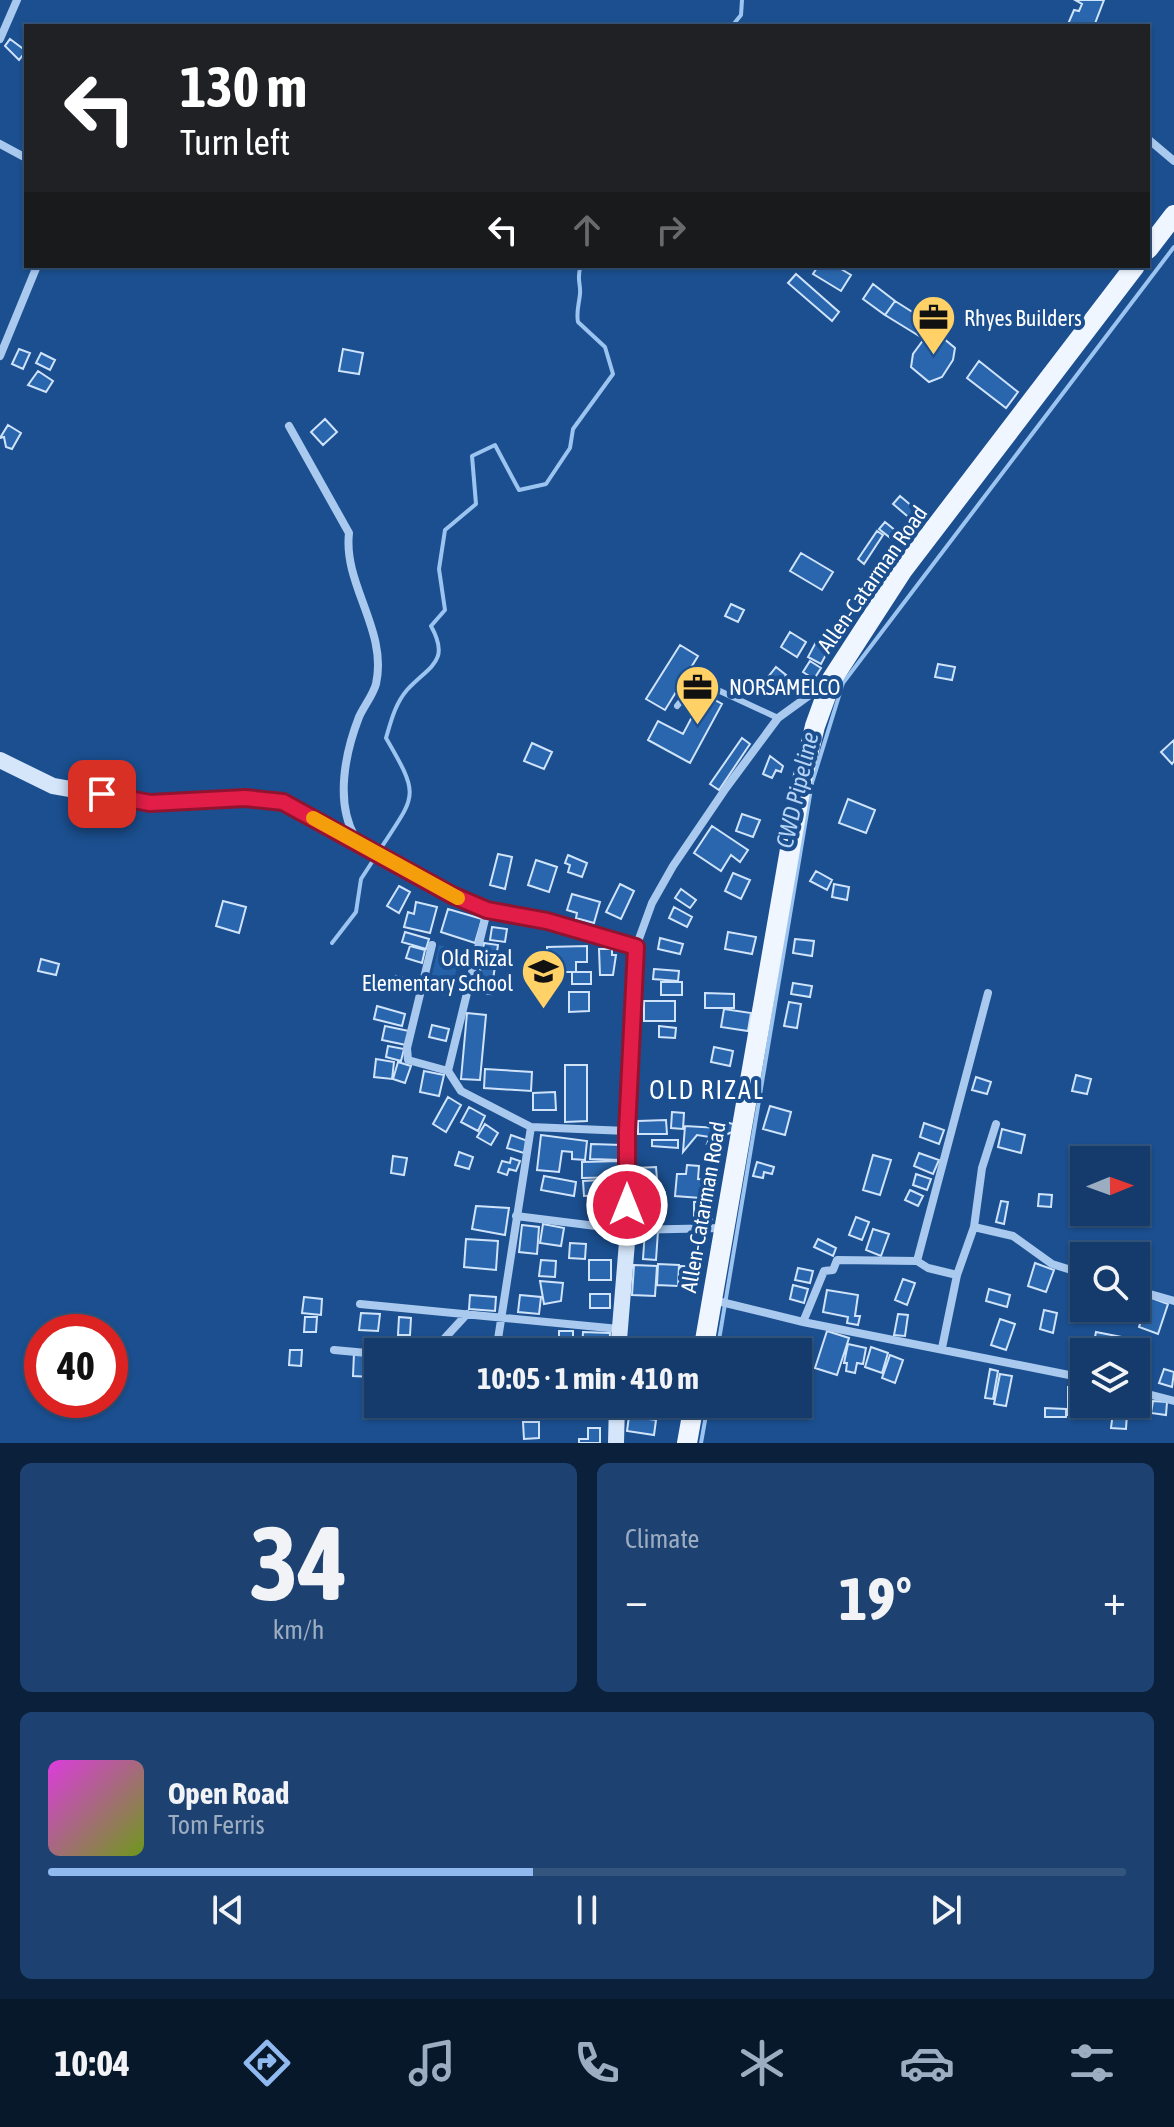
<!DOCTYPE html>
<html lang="en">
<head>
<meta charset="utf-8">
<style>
	:root { --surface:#143b6b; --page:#1d4271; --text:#f1f3f6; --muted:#9dadc1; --line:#33557e; --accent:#90b9f0 }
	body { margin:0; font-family:"Asap Condensed",sans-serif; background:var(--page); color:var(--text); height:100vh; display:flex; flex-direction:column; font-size:30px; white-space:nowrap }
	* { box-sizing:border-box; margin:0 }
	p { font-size:26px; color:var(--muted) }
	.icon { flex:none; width:44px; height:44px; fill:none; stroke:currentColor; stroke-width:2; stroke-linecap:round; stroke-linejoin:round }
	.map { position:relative; height:1443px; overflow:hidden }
	.drawer { display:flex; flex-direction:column; gap:20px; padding:20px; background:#0b203b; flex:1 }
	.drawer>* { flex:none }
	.top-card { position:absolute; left:24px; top:24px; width:1126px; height:244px; border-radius:0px; box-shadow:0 2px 6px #0004,0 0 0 2px var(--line); background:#202124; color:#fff; overflow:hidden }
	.needle { width:52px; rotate:89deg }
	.controls { position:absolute; left:1070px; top:1146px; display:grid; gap:16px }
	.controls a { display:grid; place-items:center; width:80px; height:80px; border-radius:0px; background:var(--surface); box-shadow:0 2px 6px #0004,0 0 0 2px var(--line); font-size:40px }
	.speed { position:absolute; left:24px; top:1314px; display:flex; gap:16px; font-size:40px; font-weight:700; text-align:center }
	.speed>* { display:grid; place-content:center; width:104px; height:104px; border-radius:50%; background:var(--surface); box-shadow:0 2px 6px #0004,0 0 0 2px var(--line); line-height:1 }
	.speed .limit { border:12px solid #d22; background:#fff; color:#111 }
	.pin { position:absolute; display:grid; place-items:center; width:68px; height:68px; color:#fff; margin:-34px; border-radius:16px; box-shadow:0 4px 12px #0006 }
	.me { position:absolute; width:88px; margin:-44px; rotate:0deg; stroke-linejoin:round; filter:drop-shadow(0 0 6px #0008) }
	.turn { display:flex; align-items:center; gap:28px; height:168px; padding:0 24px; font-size:36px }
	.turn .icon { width:104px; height:104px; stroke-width:2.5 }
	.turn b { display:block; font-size:56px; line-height:68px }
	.lanes { display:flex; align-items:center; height:76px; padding:0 24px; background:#0003; justify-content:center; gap:40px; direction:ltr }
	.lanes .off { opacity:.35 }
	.big { font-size:60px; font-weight:700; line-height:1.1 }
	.drawer .card { flex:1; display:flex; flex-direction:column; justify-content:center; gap:12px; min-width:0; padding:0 28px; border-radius:12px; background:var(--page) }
	.drawer .dial { align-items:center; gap:0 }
	.dial b { font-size:104px; line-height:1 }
	.song { display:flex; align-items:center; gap:24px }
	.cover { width:96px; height:96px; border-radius:12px; background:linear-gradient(135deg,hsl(300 70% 55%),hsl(80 70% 35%)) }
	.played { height:8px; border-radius:4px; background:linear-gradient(90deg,var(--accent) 45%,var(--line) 45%) }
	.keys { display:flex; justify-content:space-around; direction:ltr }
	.heat { display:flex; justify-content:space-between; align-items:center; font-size:44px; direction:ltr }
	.drawer .tiles { flex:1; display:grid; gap:20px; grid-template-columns:1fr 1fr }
	.card:last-child { grid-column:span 2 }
	.trip { position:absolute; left:364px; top:1338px; width:448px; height:80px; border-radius:0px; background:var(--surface); box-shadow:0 2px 6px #0004,0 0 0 2px var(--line); font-weight:700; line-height:80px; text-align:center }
	.tabs { display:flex; height:128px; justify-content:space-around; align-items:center; background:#08182b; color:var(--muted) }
	.tabs .icon { width:56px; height:56px }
	.tabs .current { color:var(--accent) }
	.tabs b { font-size:36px; color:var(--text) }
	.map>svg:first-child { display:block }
	.green { fill:#2461a8 }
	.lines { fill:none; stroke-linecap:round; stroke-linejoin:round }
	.stream { stroke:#9cc4f0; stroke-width:4 }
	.building { fill:#2a66ad; stroke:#cfe3fa; stroke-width:2 }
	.lane { stroke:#a9c9ee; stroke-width:6 }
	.street { stroke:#a9c9ee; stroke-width:8 }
	.secondary { stroke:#d6e6fa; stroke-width:16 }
	.primary { stroke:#f0f6ff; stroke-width:20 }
	.route-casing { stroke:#92132f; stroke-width:20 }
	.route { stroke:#e11d48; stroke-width:14 }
	.slow { stroke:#f59e0b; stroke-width:14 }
	.labels { text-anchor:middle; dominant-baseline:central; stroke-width:8; stroke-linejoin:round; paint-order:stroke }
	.poi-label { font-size:22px; fill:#fff; stroke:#1b4f8f; text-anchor:start }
	.street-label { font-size:22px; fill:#fff; stroke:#1b4f8f }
	.water-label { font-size:24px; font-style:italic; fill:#b5d3f5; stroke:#1b4f8f }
	.quarter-label { font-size:26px; letter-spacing:2px; fill:#fff; stroke:#1b4f8f }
</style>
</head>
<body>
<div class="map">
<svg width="1174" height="1443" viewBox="0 0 1174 1443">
	<rect width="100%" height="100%" fill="#1b4f8f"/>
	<path class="green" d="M439 945 461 950 450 997 428 992Z"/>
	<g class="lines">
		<path class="stream" d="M732 26 741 15 742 0
			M379 851C416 794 421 798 386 738 391 721 395 704 407 690 429 666 451 662 431 626L445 610 439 569 445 530 476 504 472 456 495 445 519 490 546 484 570 448 573 429 613 374 605 347 578 322C576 311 579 305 580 294 581 283 576 278 581 266
			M332 943 356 912 361 879 374 859
			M717 1352 812 783 843 683 1174 247
			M701 1443 708 1404"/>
	</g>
	<path class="building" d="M1075 0H1104L1094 26 1068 24 1074 10 1079 11 1082 4Z
		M10 39 26 51 19 60 5 46Z
		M818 266H836L851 275 841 291 813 274Z
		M796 274 839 312 832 321 788 283Z
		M873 284 895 301 885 315 863 299Z
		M895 301 933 325 924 339 885 315Z
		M937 333 955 348 953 360 942 377 929 382 911 367 913 354 924 339Z
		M19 349 30 353 23 369 12 364Z
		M343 349 363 353 359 374 339 371Z
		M41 353 55 360 50 370 36 363Z
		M979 361 1018 392 1006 408 967 378Z
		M38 371 53 381 46 392 28 385Z
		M325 419 337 432 323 445 311 432Z
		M8 425 21 433 12 449 6 447 4 437 0 438Z
		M900 496 919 512 912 520 893 504Z
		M885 522 907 540 902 547 879 529Z
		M877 531 883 535 864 564 858 559Z
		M801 553 833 572 822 590 790 571Z
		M731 604 744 610 738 622 725 616Z
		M790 632 806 642 797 657 781 647Z
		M816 642 829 649 821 664 808 657Z
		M680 645 698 656 665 710 646 699Z
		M810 661 821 668 814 679 803 672Z
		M938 664 955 667 952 680 935 677Z
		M776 667 786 675 771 694 761 686Z
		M704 694 722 704 690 763 648 740 658 721 683 734Z
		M742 738 750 744 719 790 710 784Z
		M1174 740V761L1172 764 1161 752Z
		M532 743 552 752 544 769 524 761Z
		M770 756 783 766 781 772 776 770 772 778 763 774Z
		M848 799 875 810 866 833 839 823Z
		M742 814 760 820 753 837 736 831Z
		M712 826 748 850 740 862 731 855 721 871 694 853Z
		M498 854 512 857 505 889 490 885Z
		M568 855 587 863 582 877 568 872 570 865 565 863Z
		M536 860 557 867 549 892 528 885Z
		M816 871 832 880 827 890 810 881Z
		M733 873 750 880 741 899 725 891Z
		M620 884 634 891 621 919 606 912Z
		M834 884 849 887 847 900 832 897Z
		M399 886 410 892 399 913 387 906Z
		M681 889 696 900 690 908 675 898Z
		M572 894 600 902 594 923 576 918 577 913 567 910Z
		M223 901 246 907 239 933 216 926Z
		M416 902 437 907 430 933 404 927 408 912 414 914Z
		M674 907 692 917 687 927 669 918Z
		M448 909 482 919 475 943 441 932Z
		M492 927 507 929 505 942 490 940Z
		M405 932 429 939 426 949 402 942Z
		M728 932 756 937 752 954 725 949Z
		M660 938 683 944 680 954 658 949Z
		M795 939 814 941 812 956 793 953Z
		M484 943 498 945 491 994 477 992Z
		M410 946 425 950 422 963 406 958Z
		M587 946V962H576V972H562V962L547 963V947Z
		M599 949H612V955H616L613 975H600Z
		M41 959 59 964 56 975 38 971Z
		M654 969 679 971 678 981 653 979Z
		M572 972H591V984H572Z
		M396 976 416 981 414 991 394 986Z
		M661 982H682V995H661Z
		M793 983 812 986 810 997 791 994Z
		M569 992H589V1011L569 1012Z
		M705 993 734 994V1008H705Z
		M644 1001H675V1021H644Z
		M789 1002 801 1004 797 1028 784 1026Z
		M377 1006 405 1014 402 1026 374 1019Z
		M724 1009 751 1013 748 1031 721 1027Z
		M467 1013 486 1015 480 1080 461 1079Z
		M432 1025 449 1029 446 1041 429 1037Z
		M385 1026 409 1031 406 1045 382 1040Z
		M659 1026 676 1028 675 1038 659 1037Z
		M388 1046 404 1049 401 1061 386 1057Z
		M714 1047 733 1051 730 1066 711 1062Z
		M376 1059 394 1062 392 1079 374 1077Z
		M398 1062 411 1066 405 1083 393 1079Z
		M565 1065H587V1121L565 1122Z
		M485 1069 532 1072 531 1091 484 1088Z
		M424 1071 444 1075 439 1096 420 1092Z
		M1076 1075 1091 1079 1087 1094 1072 1091Z
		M976 1077 991 1082 987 1094 972 1090Z
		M555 1092 556 1110H533V1093Z
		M448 1097 461 1105 446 1132 433 1124Z
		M770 1106 791 1112 785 1135 763 1129Z
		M469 1107 485 1116 478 1131 461 1122Z
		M672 1112 684 1113 683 1129 671 1128Z
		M666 1120 667 1134H638V1121Z
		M729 1123 733 1124 732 1132 717 1139 715 1145 707 1144 710 1137 697 1135 683 1152 685 1126 719 1128Z
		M924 1123 944 1130 939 1144 920 1137Z
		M485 1124 498 1133 491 1145 477 1137Z
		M1002 1129 1025 1135 1021 1153 998 1147Z
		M511 1135 528 1141 524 1153 507 1148Z
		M541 1135 587 1141 585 1160 572 1159V1152L562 1151 559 1172 537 1170Z
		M652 1140H678V1148L652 1146Z
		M591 1144 622 1145V1160L590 1159Z
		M459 1152 473 1157 469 1169 455 1165Z
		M919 1153 939 1160 933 1174 914 1166Z
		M873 1155 891 1160 880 1195 863 1190Z
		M393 1156 407 1158 404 1175 391 1173Z
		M511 1158 520 1161 516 1171 509 1169 507 1175 498 1172 502 1161 510 1163Z
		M622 1161 623 1177 582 1178V1162Z
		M757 1162 774 1167 772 1174 764 1172 763 1178 753 1176Z
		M687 1165 699 1166 698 1179 710 1180 709 1186H701L700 1198 675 1196 677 1174H686Z
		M656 1167 657 1179 642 1183 637 1179V1168Z
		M916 1174 931 1179 927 1190 913 1185Z
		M544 1176 576 1182 574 1196 541 1190Z
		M622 1179 623 1194 584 1196 583 1181Z
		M644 1189 665 1192 664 1206 643 1203Z
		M910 1190 923 1196 918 1206 905 1200Z
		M1039 1194 1052 1195 1051 1207 1038 1206Z
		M712 1201V1219L694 1220V1202Z
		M1001 1201 1008 1202 1004 1224 996 1222Z
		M476 1206 509 1208 505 1235 472 1229Z
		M599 1208 622 1210 621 1226 597 1224Z
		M856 1217 869 1222 862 1240 849 1235Z
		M543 1224 564 1228 561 1246 540 1243Z
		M522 1225 539 1227 537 1254 519 1252Z
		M873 1229 889 1234 881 1256 866 1250Z
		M645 1230 658 1231 656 1260 643 1259Z
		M466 1239 498 1241 496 1270 464 1267Z
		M818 1239 836 1248 833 1256 814 1247Z
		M570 1243 586 1244 585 1259 569 1258Z
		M1073 1245 1082 1246 1079 1263 1070 1261Z
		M541 1260 556 1261 555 1277 539 1276Z
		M589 1260H611V1280H589Z
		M1035 1263 1054 1270 1046 1292 1028 1286Z
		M658 1264 679 1265 678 1286 657 1285Z
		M634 1265 657 1266 655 1296 632 1295Z
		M681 1266 700 1267 699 1286 679 1285Z
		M798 1268 813 1271 810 1283 795 1280Z
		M903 1279 915 1283 907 1305 895 1300Z
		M540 1281 563 1283 561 1301 544 1304Z
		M793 1285 808 1289 804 1303 790 1299Z
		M989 1289 1010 1295 1007 1307 986 1301Z
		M827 1290 858 1295 855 1316H860L858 1325 847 1323 848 1317 823 1312Z
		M590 1294H610V1308H590Z
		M470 1295 496 1297 495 1311 469 1309Z
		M520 1295 541 1297 539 1314 518 1312Z
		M304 1297 322 1299 321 1315 302 1313Z
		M1149 1297 1168 1304 1158 1334 1139 1327Z
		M1044 1310 1057 1313 1053 1333 1040 1329Z
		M361 1313 380 1314 378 1331 359 1330Z
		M898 1314 908 1315 905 1336 894 1335Z
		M305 1317H317L316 1332H304Z
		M399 1317 411 1318 410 1335H398Z
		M1000 1319 1015 1324 1006 1350 991 1345Z
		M559 1331H573V1352H559Z
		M827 1331 849 1338 837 1375 815 1368Z
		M583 1332 610 1333 609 1352 582 1351Z
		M1096 1332 1127 1338 1124 1352H1099L1100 1348 1093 1347Z
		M672 1337 690 1338 689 1349 671 1348Z
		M471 1340H486L485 1352H470Z
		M848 1344 866 1348 863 1364 857 1363 855 1373 846 1371 847 1363H844Z
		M871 1347 888 1353 882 1373 865 1367Z
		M290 1350H302L301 1366 289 1365Z
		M354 1353 372 1354V1377L353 1376Z
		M890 1355 903 1360 895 1383 882 1378Z
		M990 1369 998 1371 993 1399 985 1398Z
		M1164 1369 1174 1372 1172 1387 1159 1383Z
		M1000 1374 1012 1376 1006 1406 994 1404Z
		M1068 1387H1082V1415H1068Z
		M1136 1397H1144L1142 1418 1128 1416 1129 1404H1136Z
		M1153 1401 1167 1402 1166 1415 1151 1413Z
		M1045 1408 1066 1409V1417H1045Z
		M1113 1412 1127 1413 1126 1429 1111 1428Z
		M629 1416 656 1420 654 1435 627 1431Z
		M523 1422H539V1438L524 1439Z
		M588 1428H600V1443H579V1439H588Z"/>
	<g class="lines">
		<path class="lane" d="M677 706 695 684 707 685 778 718"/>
		<path class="street" d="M0 39 17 0
			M1148 139 1174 161
			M0 144 26 158
			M0 356 37 266
			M289 426 349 533C343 585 388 630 376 684 373 695 364 706 359 717 345 753 335 802 355 837
			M487 911 448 1071 461 1091 531 1127 496 1352
			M432 945 407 1048 408 1060 448 1071
			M636 947 652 903 673 866 726 788 778 718 825 684
			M531 1127 627 1131
			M516 1216 628 1230 723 1228
			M974 1227 1013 1236 1052 1264 1084 1274
			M917 1261 988 993
			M1136 1290 1174 1301
			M713 1300 803 1322 1084 1378
			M360 1304 619 1329
			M803 1322 824 1271 833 1270 837 1260 917 1261 928 1268 957 1275
			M942 1348 957 1275 974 1227 982 1168 996 1124
			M334 1350 378 1354
			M432 1352 467 1314
			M1136 1391 1174 1401"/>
		<path class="secondary" d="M0 760 53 786 150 803 245 798 283 802 452 895 487 910 547 921 636 947 627 1131 628 1230 618 1352
			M616 1443 617 1404"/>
		<path class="primary" d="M1148 249 1174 215
			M703 1352 802 780 815 726 832 679 902 571 1135 266
			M687 1443 694 1404"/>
	</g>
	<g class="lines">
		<defs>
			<path id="route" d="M102 794 150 803 245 798 283 802 452 895 487 910 547 921 636 947 627 1131V1205"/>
		</defs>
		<use href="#route" class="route-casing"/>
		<use href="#route" class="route"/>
		<path class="slow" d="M313 818 458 898"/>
	</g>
	<defs>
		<symbol id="office-pin" viewBox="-11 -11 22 30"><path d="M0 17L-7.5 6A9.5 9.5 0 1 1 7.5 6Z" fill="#ffd166" stroke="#1b4f8f"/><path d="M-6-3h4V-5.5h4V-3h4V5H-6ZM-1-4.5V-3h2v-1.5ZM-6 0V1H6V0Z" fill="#111"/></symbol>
		<symbol id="school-pin" viewBox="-11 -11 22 30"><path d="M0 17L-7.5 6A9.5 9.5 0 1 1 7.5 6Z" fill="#ffd166" stroke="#1b4f8f"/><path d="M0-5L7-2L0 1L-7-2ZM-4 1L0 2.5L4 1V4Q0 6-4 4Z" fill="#111"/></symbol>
	</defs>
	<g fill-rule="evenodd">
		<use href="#office-pin" x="908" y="292" width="51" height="69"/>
		<use href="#office-pin" x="672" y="662" width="51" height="69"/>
		<use href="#school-pin" x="518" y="946" width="51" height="69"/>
	</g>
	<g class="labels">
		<g class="poi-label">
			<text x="964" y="318">Rhyes Builders</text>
			<text x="729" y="687">NORSAMELCO</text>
			<text x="513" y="958" text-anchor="end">Old Rizal<tspan x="513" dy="25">Elementary School</tspan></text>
		</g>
		<g class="street-label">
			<text transform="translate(872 579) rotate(-55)">Allen-Catarman Road</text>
			<text transform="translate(703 1207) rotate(-80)">Allen-Catarman Road</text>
		</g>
		<g class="water-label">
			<text transform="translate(797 790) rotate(-77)">CWD Pipeline</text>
		</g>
		<g class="quarter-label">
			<text x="707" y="1090">OLD RIZAL</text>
		</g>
	</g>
</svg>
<div class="controls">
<a><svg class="needle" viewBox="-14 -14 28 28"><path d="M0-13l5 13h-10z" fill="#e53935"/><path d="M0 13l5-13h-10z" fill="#9dadc1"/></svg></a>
<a><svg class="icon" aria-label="search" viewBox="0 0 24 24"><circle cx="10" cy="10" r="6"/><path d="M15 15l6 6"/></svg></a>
<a><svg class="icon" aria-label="layers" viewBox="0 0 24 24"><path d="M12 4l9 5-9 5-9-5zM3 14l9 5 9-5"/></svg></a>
</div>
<div class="speed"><div class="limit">40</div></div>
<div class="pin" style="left:102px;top:794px;background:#d93025"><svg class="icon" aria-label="arrive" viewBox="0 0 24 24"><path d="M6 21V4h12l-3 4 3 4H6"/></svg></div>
<svg class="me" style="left:627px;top:1205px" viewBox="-20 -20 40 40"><circle r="17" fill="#e11d48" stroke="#fff" stroke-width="3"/><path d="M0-11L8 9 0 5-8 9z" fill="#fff"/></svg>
<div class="trip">10:05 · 1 min · 410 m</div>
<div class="top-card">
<div class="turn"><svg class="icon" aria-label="left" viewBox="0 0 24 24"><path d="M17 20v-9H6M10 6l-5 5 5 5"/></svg><div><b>130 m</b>Turn left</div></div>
<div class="lanes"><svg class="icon" aria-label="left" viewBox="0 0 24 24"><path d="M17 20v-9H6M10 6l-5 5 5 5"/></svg><svg class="icon off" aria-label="ahead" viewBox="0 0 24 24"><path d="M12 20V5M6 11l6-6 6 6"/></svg><svg class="icon off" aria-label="right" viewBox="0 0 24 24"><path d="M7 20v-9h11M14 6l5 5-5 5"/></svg></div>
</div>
</div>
<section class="drawer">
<div class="tiles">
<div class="card dial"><b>34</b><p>km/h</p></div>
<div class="card"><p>Climate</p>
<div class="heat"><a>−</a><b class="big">19°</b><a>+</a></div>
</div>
<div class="card">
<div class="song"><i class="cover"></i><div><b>Open Road</b><p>Tom Ferris</p></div></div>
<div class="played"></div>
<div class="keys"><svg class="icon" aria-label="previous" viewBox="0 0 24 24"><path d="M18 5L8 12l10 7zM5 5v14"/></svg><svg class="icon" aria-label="pause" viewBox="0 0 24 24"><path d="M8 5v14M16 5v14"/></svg><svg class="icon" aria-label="next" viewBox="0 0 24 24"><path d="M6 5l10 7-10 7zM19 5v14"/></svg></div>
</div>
</div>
</section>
<nav class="tabs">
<b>10:04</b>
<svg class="icon current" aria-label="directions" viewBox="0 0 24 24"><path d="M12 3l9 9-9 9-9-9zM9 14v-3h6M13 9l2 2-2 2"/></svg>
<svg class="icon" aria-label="music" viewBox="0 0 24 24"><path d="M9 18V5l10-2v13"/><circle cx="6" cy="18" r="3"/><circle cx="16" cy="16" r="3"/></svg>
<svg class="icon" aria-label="phone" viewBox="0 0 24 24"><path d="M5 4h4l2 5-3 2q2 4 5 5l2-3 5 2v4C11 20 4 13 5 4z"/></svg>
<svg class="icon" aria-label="climate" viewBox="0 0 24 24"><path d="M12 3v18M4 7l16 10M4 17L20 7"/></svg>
<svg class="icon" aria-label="car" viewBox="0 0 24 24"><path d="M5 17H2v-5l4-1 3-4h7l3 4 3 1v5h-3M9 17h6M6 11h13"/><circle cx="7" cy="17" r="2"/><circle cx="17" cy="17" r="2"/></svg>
<svg class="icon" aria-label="filters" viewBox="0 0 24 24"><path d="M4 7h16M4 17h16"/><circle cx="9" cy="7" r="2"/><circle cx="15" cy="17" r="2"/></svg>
</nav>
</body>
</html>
